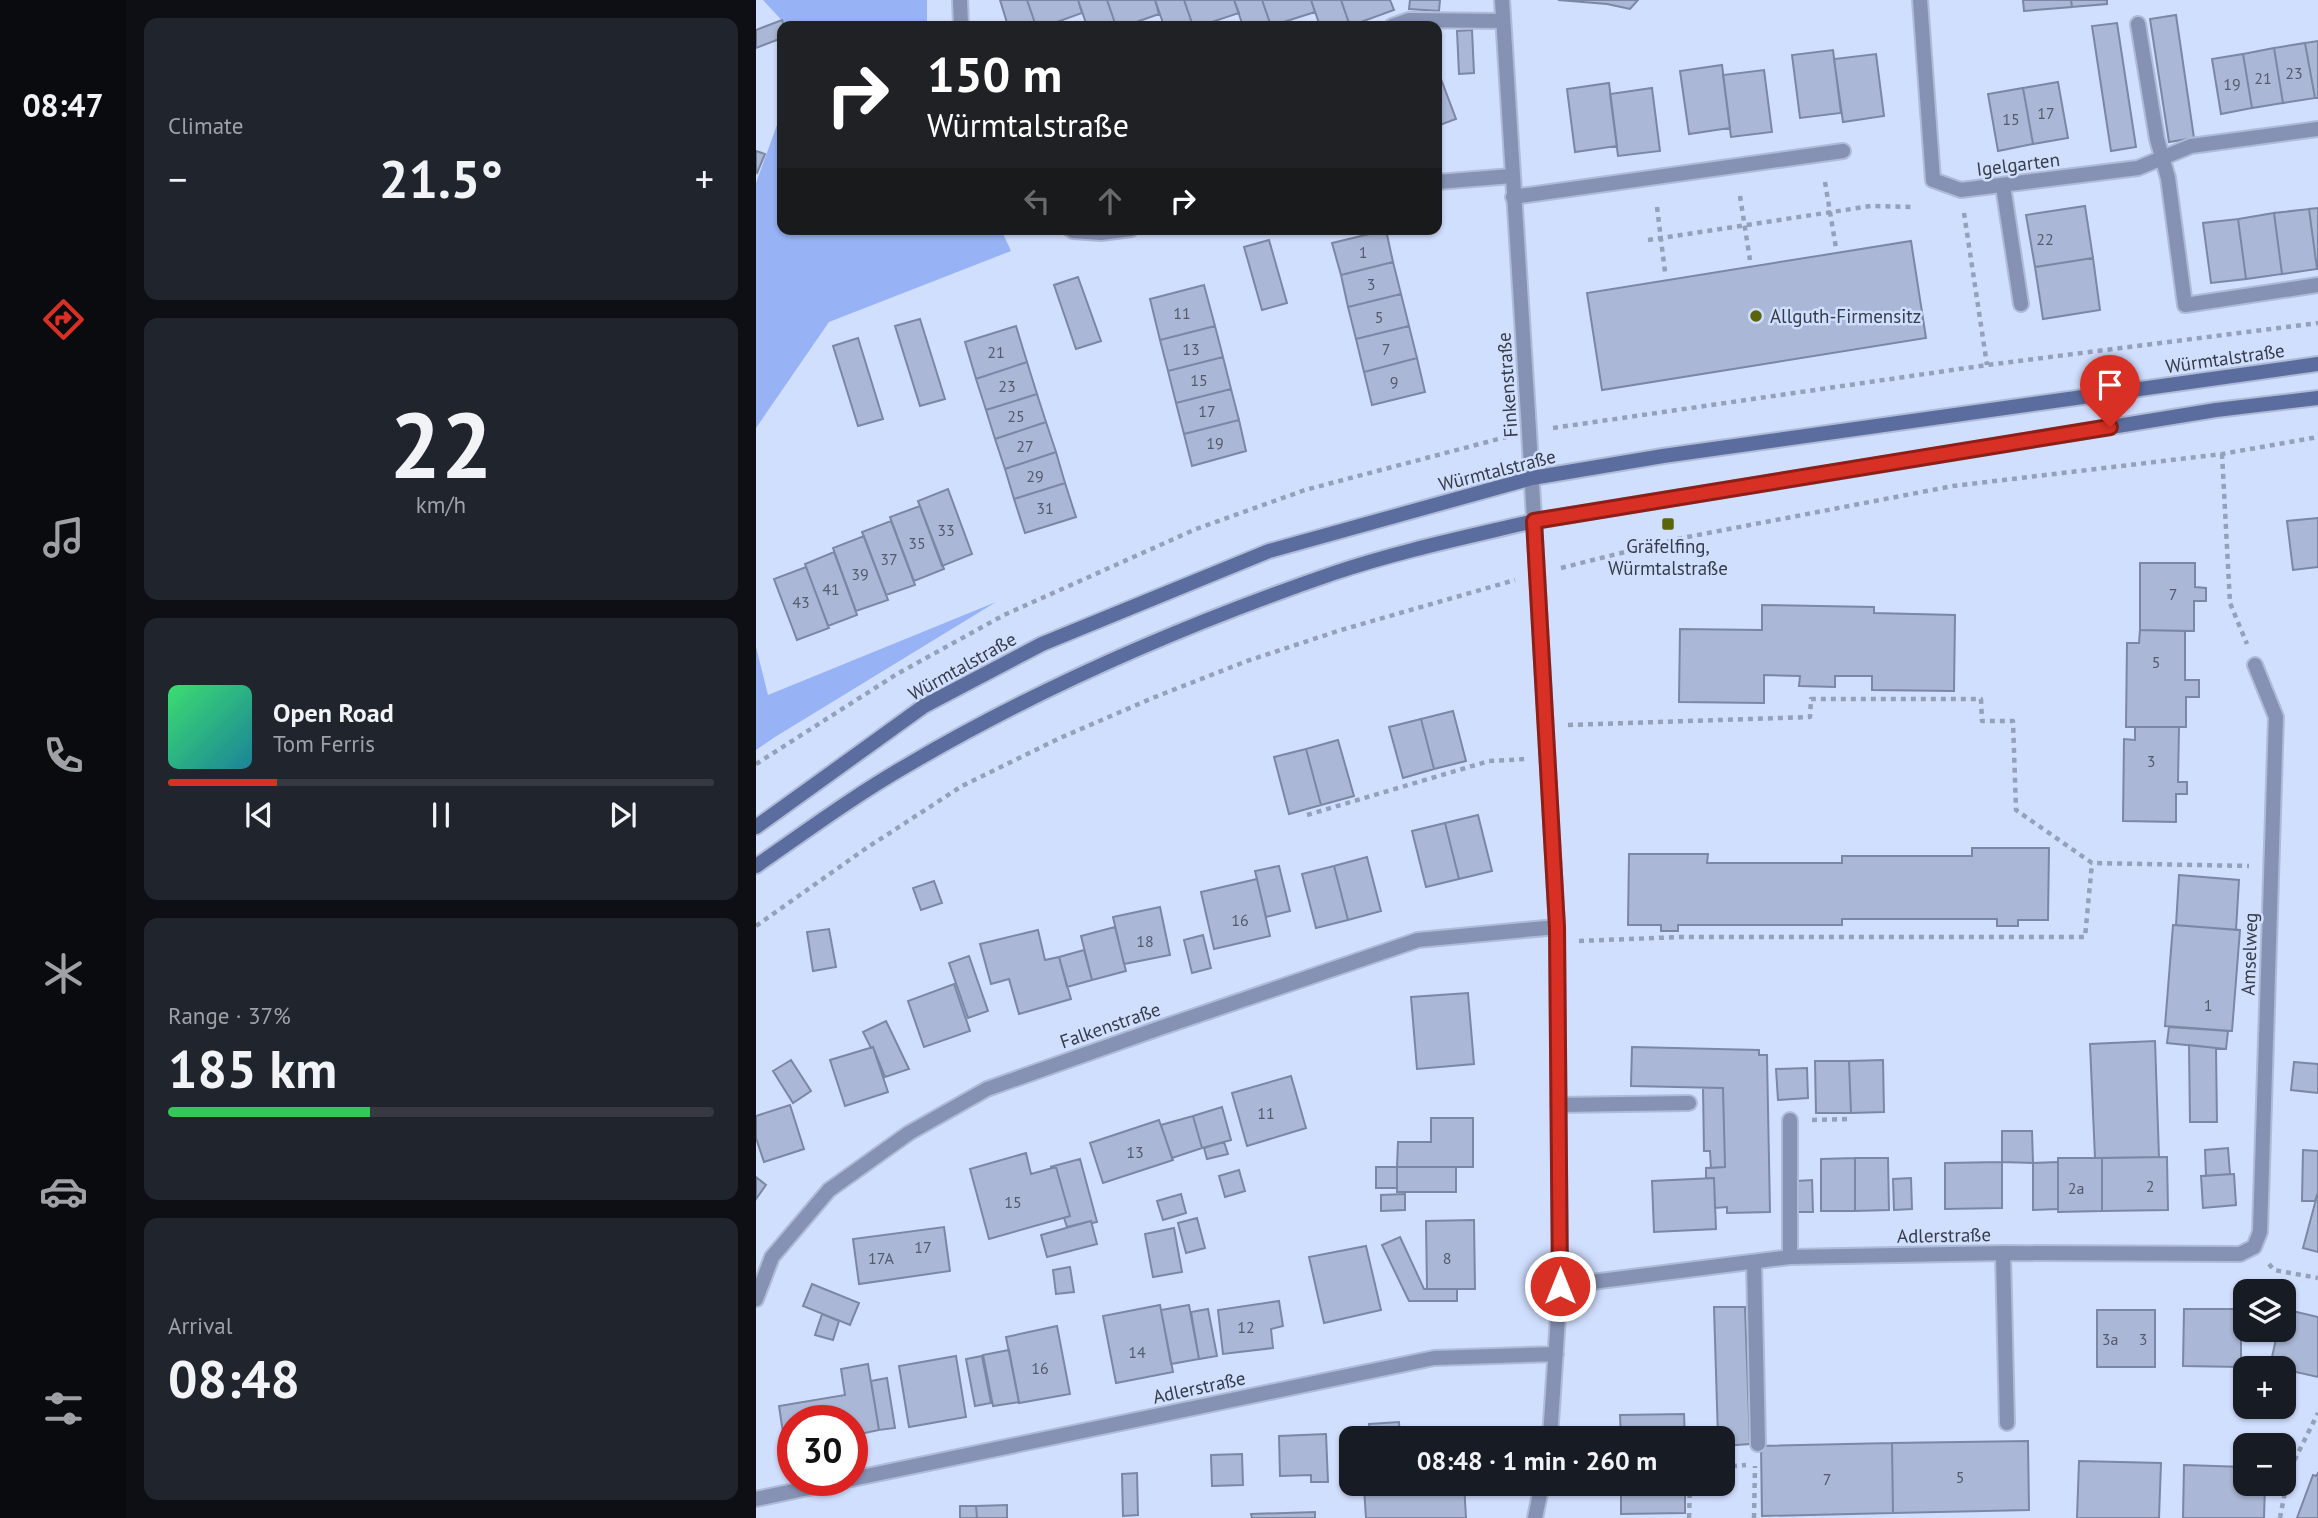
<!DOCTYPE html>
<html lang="en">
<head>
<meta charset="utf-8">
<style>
	:root { --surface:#171b24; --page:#20242c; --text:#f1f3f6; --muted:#9ea1a6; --line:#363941; --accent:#d93025 }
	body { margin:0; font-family:"PT Sans",sans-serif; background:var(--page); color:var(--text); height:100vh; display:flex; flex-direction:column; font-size:26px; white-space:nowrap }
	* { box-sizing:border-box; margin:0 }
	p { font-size:23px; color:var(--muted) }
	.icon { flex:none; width:38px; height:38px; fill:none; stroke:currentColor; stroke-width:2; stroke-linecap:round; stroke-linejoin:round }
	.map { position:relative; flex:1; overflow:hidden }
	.details { display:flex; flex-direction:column; gap:18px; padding:18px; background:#0d0f14; width:630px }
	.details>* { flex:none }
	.top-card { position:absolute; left:21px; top:21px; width:665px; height:214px; border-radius:14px; box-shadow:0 2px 5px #0004; background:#202124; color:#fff; overflow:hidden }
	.controls { position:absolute; left:1477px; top:1279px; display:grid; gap:14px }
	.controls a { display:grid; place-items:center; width:63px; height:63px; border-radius:14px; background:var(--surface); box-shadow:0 2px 5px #0004; font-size:35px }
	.speed { position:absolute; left:21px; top:1405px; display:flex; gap:14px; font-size:35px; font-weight:700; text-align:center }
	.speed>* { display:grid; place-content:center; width:91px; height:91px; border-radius:50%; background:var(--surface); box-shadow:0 2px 5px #0004; line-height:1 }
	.speed .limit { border:10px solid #d22; background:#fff; color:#111 }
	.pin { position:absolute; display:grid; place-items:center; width:60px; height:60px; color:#fff; margin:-72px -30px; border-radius:50% 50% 50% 0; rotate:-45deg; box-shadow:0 0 7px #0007 }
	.pin .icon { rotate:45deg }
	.me { position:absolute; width:77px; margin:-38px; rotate:0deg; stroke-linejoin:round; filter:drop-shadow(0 0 5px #0008) }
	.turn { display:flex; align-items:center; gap:24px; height:147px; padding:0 35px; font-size:32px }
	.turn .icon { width:91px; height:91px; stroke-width:2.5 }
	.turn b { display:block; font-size:49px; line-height:60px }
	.lanes { display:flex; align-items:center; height:66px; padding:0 35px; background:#0003; justify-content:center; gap:35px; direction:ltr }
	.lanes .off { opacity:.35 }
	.big { font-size:52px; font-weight:700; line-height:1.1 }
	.details .tile { flex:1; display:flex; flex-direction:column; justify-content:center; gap:10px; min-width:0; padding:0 24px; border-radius:14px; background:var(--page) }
	.details .dial { align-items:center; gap:0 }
	.dial b { font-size:91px; line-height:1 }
	.song { display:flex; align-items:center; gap:21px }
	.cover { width:84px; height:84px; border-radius:10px; background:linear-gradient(135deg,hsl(140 70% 55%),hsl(190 70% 35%)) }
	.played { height:7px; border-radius:4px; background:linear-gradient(90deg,var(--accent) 20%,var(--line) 20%) }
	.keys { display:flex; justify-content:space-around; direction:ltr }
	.heat { display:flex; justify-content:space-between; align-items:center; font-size:38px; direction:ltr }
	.charge { height:10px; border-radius:5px; background:linear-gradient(90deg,#34c759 37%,var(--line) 0) }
	.trip { position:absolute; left:583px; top:1426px; width:396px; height:70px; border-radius:14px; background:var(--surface); box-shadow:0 2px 5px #0004; font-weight:700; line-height:70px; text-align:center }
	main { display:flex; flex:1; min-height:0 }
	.tab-bar { display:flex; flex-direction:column; width:126px; justify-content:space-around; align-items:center; background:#090b0e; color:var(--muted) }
	.tab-bar .icon { width:49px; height:49px }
	.tab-bar .selected { color:var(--accent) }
	.tab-bar b { font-size:32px; color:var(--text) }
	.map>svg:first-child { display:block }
	.green { fill:#97b2f5 }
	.building { fill:#aab7d6; stroke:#7b87a4; stroke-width:2 }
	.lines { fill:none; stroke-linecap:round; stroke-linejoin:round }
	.service-casing { stroke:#afbbd7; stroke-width:18 }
	.minor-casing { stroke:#afbbd7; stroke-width:18 }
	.secondary-casing { stroke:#afbbd7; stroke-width:18 }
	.path { stroke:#95a0b9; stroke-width:4.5; stroke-dasharray:5 5; stroke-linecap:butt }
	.service { stroke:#8592b4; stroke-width:14 }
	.minor { stroke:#8592b4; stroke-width:14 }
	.secondary { stroke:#5a6d9e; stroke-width:14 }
	.route-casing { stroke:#8d1f18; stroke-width:18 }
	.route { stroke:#d93025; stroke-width:12 }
	.poi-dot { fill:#596508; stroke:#d1dfff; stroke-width:2.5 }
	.labels { text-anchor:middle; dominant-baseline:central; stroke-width:5; stroke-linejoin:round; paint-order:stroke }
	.number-label { font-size:16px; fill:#535b6c }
	.street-label { font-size:19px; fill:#363c48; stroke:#d1dfff }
	.poi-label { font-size:19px; fill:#363c48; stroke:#d1dfff; text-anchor:start }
</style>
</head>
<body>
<main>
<nav class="tab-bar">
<b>08:47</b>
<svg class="icon selected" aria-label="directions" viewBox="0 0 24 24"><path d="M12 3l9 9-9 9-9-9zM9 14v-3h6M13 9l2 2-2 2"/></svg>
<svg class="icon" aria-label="music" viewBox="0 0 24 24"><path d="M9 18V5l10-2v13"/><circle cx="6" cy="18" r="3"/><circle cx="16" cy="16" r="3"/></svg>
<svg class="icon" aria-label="phone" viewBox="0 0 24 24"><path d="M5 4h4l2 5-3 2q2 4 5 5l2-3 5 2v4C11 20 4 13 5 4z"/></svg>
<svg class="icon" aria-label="climate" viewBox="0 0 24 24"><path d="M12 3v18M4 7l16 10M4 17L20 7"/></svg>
<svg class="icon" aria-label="car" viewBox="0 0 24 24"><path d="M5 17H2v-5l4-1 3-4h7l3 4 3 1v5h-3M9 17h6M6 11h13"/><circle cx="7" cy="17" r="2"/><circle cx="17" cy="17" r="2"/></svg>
<svg class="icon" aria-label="filters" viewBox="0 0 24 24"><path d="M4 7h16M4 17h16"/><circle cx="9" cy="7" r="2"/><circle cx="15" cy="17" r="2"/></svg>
</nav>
<section class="details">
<div class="tile"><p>Climate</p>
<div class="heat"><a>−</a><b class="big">21.5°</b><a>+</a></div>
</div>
<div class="tile dial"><b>22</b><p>km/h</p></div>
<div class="tile">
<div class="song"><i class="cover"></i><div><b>Open Road</b><p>Tom Ferris</p></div></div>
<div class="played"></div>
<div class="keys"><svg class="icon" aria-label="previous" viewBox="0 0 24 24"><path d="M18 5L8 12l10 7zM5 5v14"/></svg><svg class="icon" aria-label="pause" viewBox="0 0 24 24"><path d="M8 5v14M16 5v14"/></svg><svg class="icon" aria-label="next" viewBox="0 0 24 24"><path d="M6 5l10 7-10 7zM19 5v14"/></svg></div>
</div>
<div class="tile"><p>Range · 37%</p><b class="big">185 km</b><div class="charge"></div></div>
<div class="tile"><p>Arrival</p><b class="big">08:48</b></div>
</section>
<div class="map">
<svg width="1562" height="1518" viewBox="0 0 1562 1518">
	<rect width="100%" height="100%" fill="#d1dfff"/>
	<path class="green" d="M7 0H171V26H31Z
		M26 111V229H245L255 251 73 322 0 428V183Z
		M240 602 19 737 0 750V647L12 695Z"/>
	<path class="building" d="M244 0H271L280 26H252Z
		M271 0H322L326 13 290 26H280Z
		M322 0H351L360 26H331Z
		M351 0H399L403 14 369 26H360Z
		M399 0H428L437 26H408Z
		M428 0H478L483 13 444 26H437Z
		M478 0H506L515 26H487Z
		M506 0H555L559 12 515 26Z
		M555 0H585L594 26 602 23 603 26H564Z
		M585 0H634L638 10 594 26Z
		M654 0H684L683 11 653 9Z
		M802 0H882L874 9 851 4Z
		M1267 0H1315L1316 7 1268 11Z
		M1315 0H1351V4L1316 7Z
		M1420 15 1438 138 1413 142 1394 19Z
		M26 20 28 26H26V38L0 48V30Z
		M1361 23 1380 147 1355 151 1336 26Z
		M716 30 718 73 703 74 701 31Z
		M1562 41V98H1559L1549 43Z
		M1549 43 1559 98 1527 103 1518 48Z
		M1518 48 1527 103 1496 108 1487 54Z
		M1077 50 1085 113 1044 118 1036 55Z
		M1120 54 1128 116 1087 122 1078 59Z
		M1487 54 1496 108 1465 114 1456 59Z
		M966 65 974 128 933 134 924 71Z
		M1008 70 1016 132 975 137 967 75Z
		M685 79 700 119 681 126V81Z
		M1302 82 1312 138 1277 144 1267 88Z
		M853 83 861 146 819 152 811 89Z
		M896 88 904 151 862 156 854 94Z
		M1267 88 1277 144 1242 151 1232 94Z
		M0 151 9 154 1 173 0 172Z
		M1329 206 1337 258 1279 267 1270 215Z
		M1562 208V269H1561L1553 209Z
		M1553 209 1561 269 1526 274 1518 213Z
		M1518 213 1526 274 1490 279 1482 219Z
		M1482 219 1490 279 1455 283 1447 223Z
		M630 230 637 262 585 275 576 243Z
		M513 240 531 303 506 310 488 247Z
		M1155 241 1170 338 846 390 831 293Z
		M1337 258 1344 310 1287 319 1279 267Z
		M637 262 645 294 592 307 585 275Z
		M322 277 345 341 320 349 298 285Z
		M448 285 459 326 404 340 394 299Z
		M645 294 653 326 600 339 592 307Z
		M164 319 189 399 164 406 139 326Z
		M260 326 271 362 220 379 209 342Z
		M459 326 467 357 412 371 404 340Z
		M653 326 661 358 608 372 600 339Z
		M102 338 127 419 102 426 77 346Z
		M467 357 475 389 420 403 412 371Z
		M661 358 669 392 616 405 608 372Z
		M271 362 281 394 230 410 220 379Z
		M475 389 483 420 428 434 420 403Z
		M281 394 290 422 239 439 230 410Z
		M483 420 490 451 436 466 428 434Z
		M290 422 300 452 249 469 239 439Z
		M300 452 309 483 258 499 249 469Z
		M309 483 320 517 269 533 258 499Z
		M192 489 216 554 186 566 162 501Z
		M164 506 188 569 158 581 134 517Z
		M1562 518V567L1537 570 1531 521Z
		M135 521 159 585 130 595 106 532Z
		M108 536 132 600 100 611 77 548Z
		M78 552 101 615 72 626 49 564Z
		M1384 563H1439V587L1450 588V601H1438V631L1384 630Z
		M50 567 73 628 41 640 18 579Z
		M1006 605 1118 607V613L1199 615 1198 691 1116 690V676H1079V687L1043 686 1044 676 1008 675V703L923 702 924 629 1006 630Z
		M1384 630 1429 631V680H1443V697H1430V727H1370L1371 643H1383Z
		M697 711 710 761 678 769 665 719Z
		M665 719 678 769 647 778 633 727Z
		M1379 727H1423L1422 782H1431V794H1420V822L1367 821 1368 739 1379 740Z
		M582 740 598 796 565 805 550 749Z
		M550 749 565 805 533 814 518 757Z
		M722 815 736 871 703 879 689 823Z
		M689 823 703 879 670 887 656 831Z
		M1216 848H1293L1292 920H1262V926H1241V919H1086V925H922V931H905V925H872L873 854H952L951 863H1086V856H1216Z
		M611 857 625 911 592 920 578 866Z
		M523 866 534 911 510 917 499 871Z
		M578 866 592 920 560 928 546 874Z
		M1423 875 1483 880 1480 930 1420 925Z
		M501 879 514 936 458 949 445 892Z
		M178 881 186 903 165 910 157 888Z
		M404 907 414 955 368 964 357 917Z
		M1417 925 1484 930 1476 1031 1409 1026Z
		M359 927 370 971 336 980 325 936Z
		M73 929 80 967 57 971 51 932Z
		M282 930 289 960 303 957 315 999 263 1014 253 979 235 984 224 944Z
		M447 935 455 968 436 973 428 940Z
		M328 950 336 980 311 987 303 957Z
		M213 956 232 1011 212 1018 193 963Z
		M198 984 214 1031 168 1047 152 1001Z
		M712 993 718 1064 661 1069 655 997Z
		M130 1021 153 1069 129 1077 117 1047 115 1048 107 1032Z
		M1413 1027 1472 1031 1470 1049 1411 1043Z
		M1399 1041 1403 1157 1339 1158 1334 1044Z
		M1433 1045 1460 1048 1461 1122H1434Z
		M117 1047 132 1092 89 1106 74 1060Z
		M876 1047 1003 1050V1055H1011L1014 1212 971 1213V1207L959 1208 958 1178H950V1168L969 1167 967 1088 875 1086Z
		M35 1060 55 1091 37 1103 17 1071Z
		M1127 1060 1128 1112 1095 1113 1093 1061Z
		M1059 1061H1093L1095 1113H1060Z
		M1538 1062 1562 1064V1093L1535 1090Z
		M1051 1068 1052 1098 1022 1100 1020 1069Z
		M535 1076 550 1128 491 1146 476 1093Z
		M947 1088H967L969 1167 955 1168 954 1151H948Z
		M34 1105 48 1149 8 1162 0 1138V1116Z
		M466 1107 475 1140 446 1148 437 1116Z
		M437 1116 446 1148 416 1158 405 1125Z
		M675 1118H717V1167H641L642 1142H675Z
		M403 1120 417 1160 347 1183 334 1143Z
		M1246 1131H1276L1277 1163 1246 1162Z
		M468 1142 472 1154 451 1159 448 1148Z
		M1472 1148 1474 1174 1450 1176 1449 1150Z
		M1547 1150 1562 1151V1192L1559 1201H1546Z
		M270 1153 275 1174 300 1167 314 1216 233 1239 214 1169Z
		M1411 1157 1412 1210 1346 1211V1158Z
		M1099 1158H1132L1133 1210 1099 1211Z
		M1099 1158V1211H1065V1159Z
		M1302 1158H1346V1211L1302 1212Z
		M324 1159 341 1222 336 1223 335 1221 311 1227 308 1218 314 1216 300 1167H294Z
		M1246 1162V1208L1189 1209V1163Z
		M1302 1162V1209L1277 1210V1163Z
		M620 1167H641V1188H620Z
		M641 1167H700V1192H641Z
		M483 1170 489 1191 469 1197 463 1176Z
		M1478 1174 1480 1205 1447 1208 1445 1176Z
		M0 1177 10 1185 0 1199Z
		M958 1178 960 1229 898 1232 896 1181Z
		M1155 1178 1156 1209 1138 1210 1137 1179Z
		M1056 1180 1057 1212H1042L1041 1181Z
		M1562 1192V1252L1547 1248Z
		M425 1194 430 1213 407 1220 401 1201Z
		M649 1194V1210L625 1211V1195Z
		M441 1218 449 1248 430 1253 422 1223Z
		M718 1220 719 1289H671L670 1221Z
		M335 1221 341 1244 291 1257 285 1235Z
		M188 1227 194 1271 103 1284 97 1239Z
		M418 1228 426 1272 397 1277 389 1234Z
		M644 1237 668 1289H701V1301H653L626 1245Z
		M610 1246 625 1310 568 1323 553 1257Z
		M314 1267 318 1292 300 1294 297 1270Z
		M56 1284 103 1303 94 1325 47 1306Z
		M523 1301 527 1326 515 1329 517 1348 467 1354 462 1310Z
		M404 1305 417 1372 360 1383 347 1316Z
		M433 1305 443 1359 415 1364 405 1310Z
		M958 1307H989L994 1444 966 1446V1438H962Z
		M452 1309 461 1356 443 1359 435 1312Z
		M1428 1309H1485V1367L1427 1366Z
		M1528 1309 1562 1317V1377L1514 1366 1522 1330H1528Z
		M1341 1310H1399V1367H1341Z
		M66 1314 83 1321 77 1340 59 1335Z
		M301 1326 314 1394 263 1403 250 1337Z
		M253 1350 263 1402 237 1406 227 1355Z
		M200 1356 210 1417 153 1427 143 1366Z
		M226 1356 235 1403 219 1406 210 1359Z
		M112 1364 123 1430 99 1435 100 1441 96 1442V1421H37V1445L29 1446 23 1406 89 1395 85 1369Z
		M131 1378 139 1428 123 1430 115 1381Z
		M928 1414 929 1438H865L864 1415Z
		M643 1422 644 1438H614L613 1424Z
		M570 1434 572 1482H555V1475L524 1476 523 1436Z
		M1272 1441 1273 1510 1137 1513 1136 1443Z
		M1136 1443 1137 1513 1006 1516 1005 1446Z
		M486 1454 487 1485 456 1486 455 1455Z
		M1323 1461 1405 1463 1403 1518H1321Z
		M1428 1465 1489 1467V1484H1509L1508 1518H1427Z
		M381 1473 382 1515 367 1516 366 1474Z
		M1562 1473V1518H1541L1557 1475 1560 1476Z
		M708 1484 710 1518H610L608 1488Z
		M865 1484H929V1513L865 1514Z
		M251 1505V1518H221L220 1506Z
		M204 1506H220L221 1518H204Z
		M559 1512V1518H496L495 1514Z"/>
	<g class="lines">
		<defs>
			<path id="service" d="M636 26 653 20 747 21
				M1247 186 1265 304
				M757 197 1087 151
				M802 1105 933 1103
				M1247 1253 1251 1423
				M1034 1257V1120
				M998 1262 1002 1444"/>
			<path id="minor" d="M204 0 205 26
				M746 0 773 431 801 927 804 1286 794 1438
				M1164 0 1177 180 1205 190 1382 168 1435 146 1562 129
				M1382 24 1401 139 1412 178 1429 305 1562 285
				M681 182 756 176
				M314 229 317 231 345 233 375 229
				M804 1286 1034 1257 1247 1253 1484 1254 1498 1247 1504 1232 1520 717 1499 665
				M0 1299 16 1257 73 1190 153 1133 231 1089 404 1028 662 940 801 927
				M96 1479 678 1358 800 1354
				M0 1499 90 1480
				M779 1518 786 1484"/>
			<path id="secondary" d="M0 827 168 706 286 644 513 551 776 478 907 456 1562 364
				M0 866C49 832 98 796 150 766 284 687 430 624 578 573 643 551 711 537 778 521L1460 410 1562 398"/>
		</defs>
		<use href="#service" class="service-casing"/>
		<use href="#minor" class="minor-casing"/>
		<use href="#secondary" class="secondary-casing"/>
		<path class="path" d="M1069 182 1080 248
			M984 196 994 260
			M901 207 909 272
			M1208 213 1231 365
			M892 240 1115 206 1155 207
			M797 428 1231 365 1562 323
			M1466 454 1474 603 1491 644
			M805 568 921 539 1197 486 1466 454 1562 437
			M812 725 1054 717 1055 699H1225L1226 721H1257L1260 810 1336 863 1493 866
			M0 764 141 674 248 615 440 529 549 490 750 437
			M551 815 733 761 770 759
			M0 926 109 849 206 786 304 738 399 697 491 661 585 630 759 580
			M823 941 924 937H1329L1336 863
			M1056 1120 1095 1119
			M1513 1264 1518 1270 1562 1278
			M966 1467 990 1465
			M933 1518 934 1484
			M998 1518 999 1466
			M1524 1518 1533 1471 1562 1413"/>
		<use href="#service" class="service"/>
		<use href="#minor" class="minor"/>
		<use href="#secondary" class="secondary"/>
	</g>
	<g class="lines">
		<defs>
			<path id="route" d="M804 1286 801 927 778 521 1354 427"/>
		</defs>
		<use href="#route" class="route-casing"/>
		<use href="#route" class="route"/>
	</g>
	<g class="poi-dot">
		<circle cx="1000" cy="316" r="7"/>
		<rect x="905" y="517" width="14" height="14" rx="3.5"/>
	</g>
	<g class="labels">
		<g class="number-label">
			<text x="1538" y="73">23</text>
			<text x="1507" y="78">21</text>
			<text x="1476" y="84">19</text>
			<text x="1290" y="113">17</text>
			<text x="1255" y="119">15</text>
			<text x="1289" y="239">22</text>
			<text x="607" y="252">1</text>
			<text x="615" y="284">3</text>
			<text x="426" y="313">11</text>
			<text x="623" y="317">5</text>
			<text x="435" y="349">13</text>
			<text x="630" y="349">7</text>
			<text x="240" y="352">21</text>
			<text x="443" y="380">15</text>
			<text x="638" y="382">9</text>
			<text x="251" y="386">23</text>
			<text x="451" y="411">17</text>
			<text x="260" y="416">25</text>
			<text x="459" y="443">19</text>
			<text x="269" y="446">27</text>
			<text x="279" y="476">29</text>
			<text x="289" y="508">31</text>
			<text x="190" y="530">33</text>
			<text x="161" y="543">35</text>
			<text x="133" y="559">37</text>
			<text x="104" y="574">39</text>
			<text x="75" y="589">41</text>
			<text x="1417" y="594">7</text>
			<text x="45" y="602">43</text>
			<text x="1400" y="662">5</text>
			<text x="1395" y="761">3</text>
			<text x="484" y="920">16</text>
			<text x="389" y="941">18</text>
			<text x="1452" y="1005">1</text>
			<text x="510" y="1113">11</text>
			<text x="379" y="1152">13</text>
			<text x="1394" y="1186">2</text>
			<text x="1320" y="1188">2a</text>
			<text x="257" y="1202">15</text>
			<text x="167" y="1247">17</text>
			<text x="125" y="1258">17A</text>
			<text x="691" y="1258">8</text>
			<text x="490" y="1327">12</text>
			<text x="1354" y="1339">3a</text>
			<text x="1387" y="1339">3</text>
			<text x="381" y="1352">14</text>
			<text x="284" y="1368">16</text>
			<text x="1204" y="1477">5</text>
			<text x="1071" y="1479">7</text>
		</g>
		<g class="street-label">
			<text transform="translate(1262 164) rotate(-7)">Igelgarten</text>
			<text transform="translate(1469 358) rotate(-8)">Würmtalstraße</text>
			<text transform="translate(751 385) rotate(-94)">Finkenstraße</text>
			<text transform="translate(741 470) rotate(-14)">Würmtalstraße</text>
			<text transform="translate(206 666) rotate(-29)">Würmtalstraße</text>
			<text transform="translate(1493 954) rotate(-88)">Amselweg</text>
			<text transform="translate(354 1025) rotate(-19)">Falkenstraße</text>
			<text transform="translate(1188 1235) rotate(-1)">Adlerstraße</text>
			<text transform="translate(443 1387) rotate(-12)">Adlerstraße</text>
		</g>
		<g class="poi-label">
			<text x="1014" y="316">Allguth-Firmensitz</text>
			<text x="912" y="546" text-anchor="middle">Gräfelfing,<tspan x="912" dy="22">Würmtalstraße</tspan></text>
		</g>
	</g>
</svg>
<div class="controls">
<a><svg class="icon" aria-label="layers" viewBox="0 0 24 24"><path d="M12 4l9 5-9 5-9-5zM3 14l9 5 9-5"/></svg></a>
<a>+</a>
<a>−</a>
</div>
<div class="speed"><div class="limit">30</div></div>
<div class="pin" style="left:1354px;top:427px;background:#d93025"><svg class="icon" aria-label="arrive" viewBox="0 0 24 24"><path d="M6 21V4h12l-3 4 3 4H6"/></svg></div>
<svg class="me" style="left:804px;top:1286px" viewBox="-20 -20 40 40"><circle r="17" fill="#d93025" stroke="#fff" stroke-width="3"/><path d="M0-11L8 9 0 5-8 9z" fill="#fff"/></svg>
<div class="trip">08:48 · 1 min · 260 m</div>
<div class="top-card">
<div class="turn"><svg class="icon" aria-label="right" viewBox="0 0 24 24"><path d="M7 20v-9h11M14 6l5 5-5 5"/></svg><div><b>150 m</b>Würmtalstraße</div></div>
<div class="lanes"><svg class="icon off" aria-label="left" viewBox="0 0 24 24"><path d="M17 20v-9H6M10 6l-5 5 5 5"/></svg><svg class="icon off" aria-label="ahead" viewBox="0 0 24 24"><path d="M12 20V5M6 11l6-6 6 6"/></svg><svg class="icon" aria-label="right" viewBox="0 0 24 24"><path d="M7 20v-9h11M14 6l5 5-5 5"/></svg></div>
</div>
</div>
</main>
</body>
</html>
